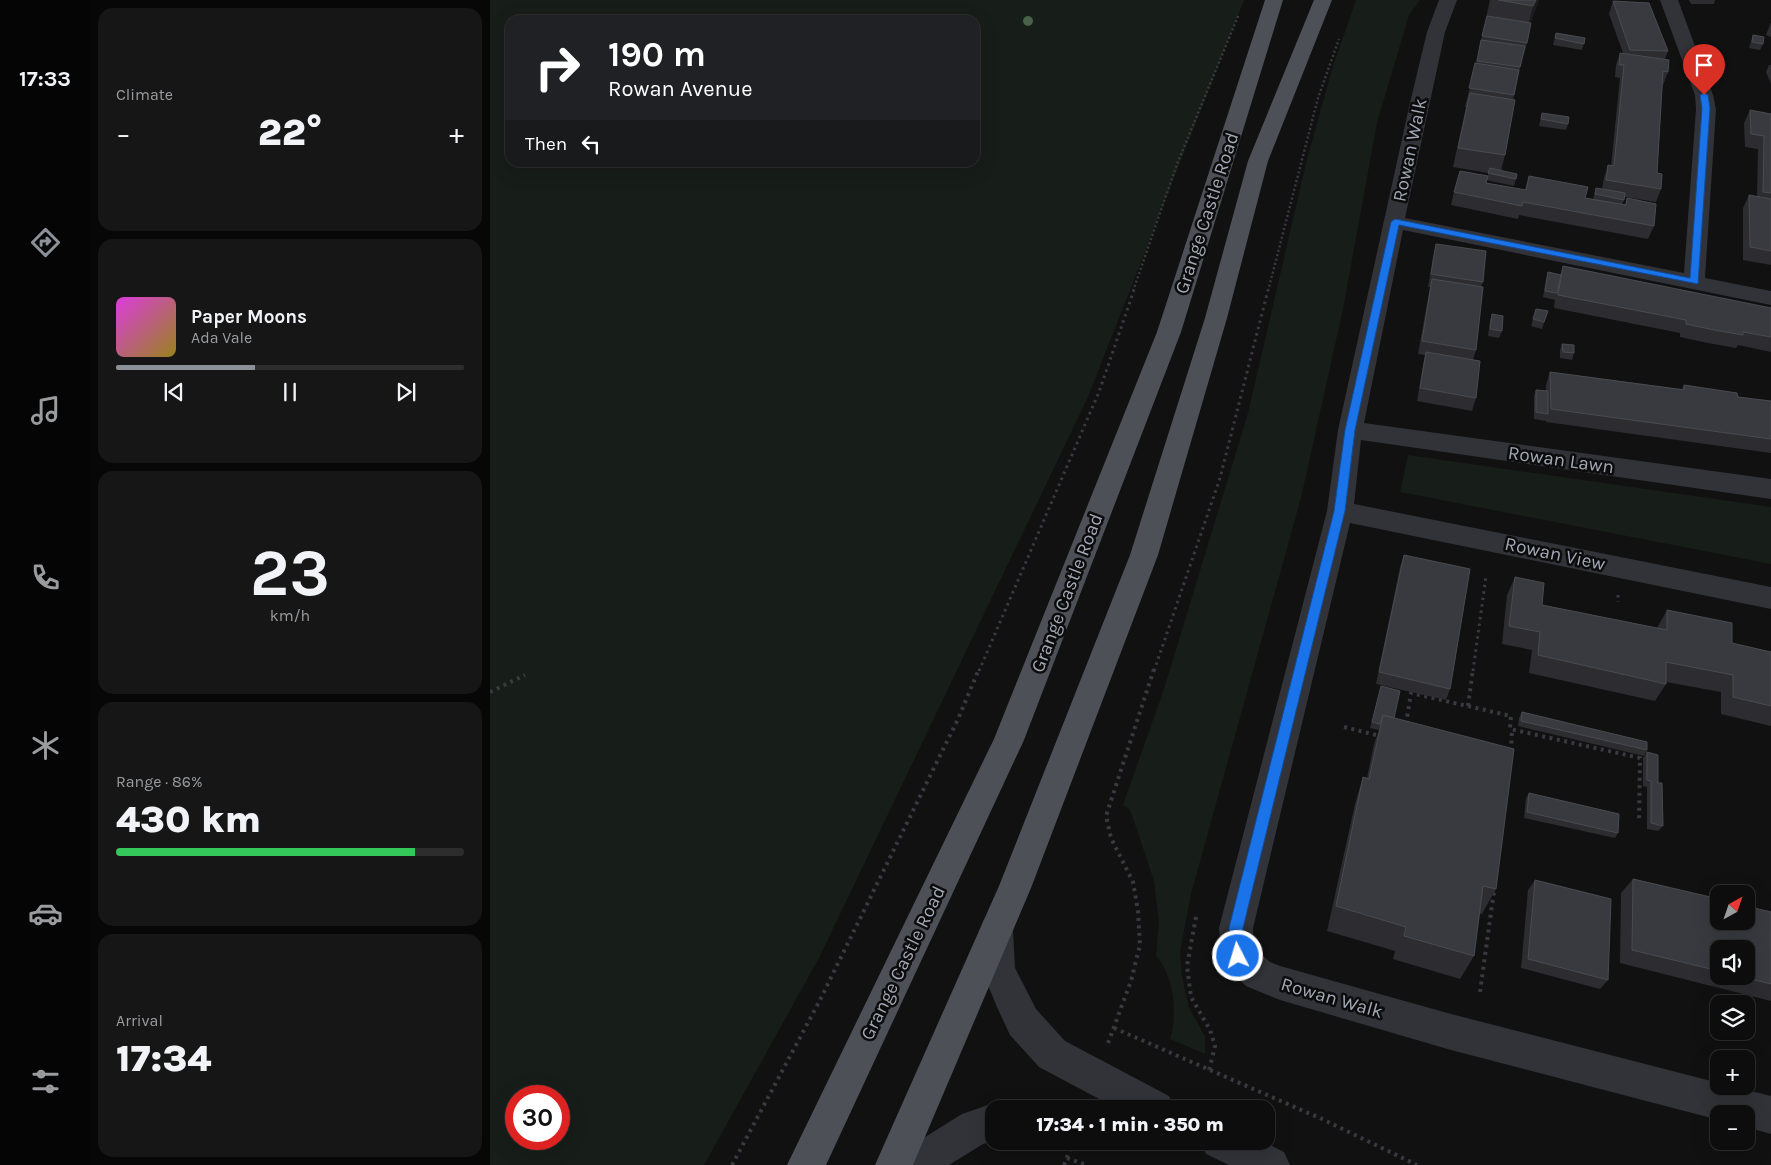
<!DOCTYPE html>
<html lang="en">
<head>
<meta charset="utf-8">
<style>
	:root { --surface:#0d0d0e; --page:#161617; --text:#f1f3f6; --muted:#9a9c9e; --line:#2d2d2e; --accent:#8c9099 }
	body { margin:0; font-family:Karla,sans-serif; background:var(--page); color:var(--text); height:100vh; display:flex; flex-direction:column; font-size:19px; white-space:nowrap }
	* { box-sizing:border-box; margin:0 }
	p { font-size:16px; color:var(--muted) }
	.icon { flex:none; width:28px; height:28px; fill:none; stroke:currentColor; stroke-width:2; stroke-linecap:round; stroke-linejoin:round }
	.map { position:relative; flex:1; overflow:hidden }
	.panel { display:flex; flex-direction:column; gap:8px; padding:8px; background:#070708; width:400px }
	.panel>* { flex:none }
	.top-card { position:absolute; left:15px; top:15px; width:475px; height:152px; border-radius:15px; box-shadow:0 5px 20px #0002,0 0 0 1px var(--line); background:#202124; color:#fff; overflow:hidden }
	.needle { width:32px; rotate:40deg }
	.controls { position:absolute; left:1220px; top:885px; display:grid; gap:10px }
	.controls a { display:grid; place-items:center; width:45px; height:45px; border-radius:10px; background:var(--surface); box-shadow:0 5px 20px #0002,0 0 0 1px var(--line); font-size:25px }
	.speed { position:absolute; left:15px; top:1085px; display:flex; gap:10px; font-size:25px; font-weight:700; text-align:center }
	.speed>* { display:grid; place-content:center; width:65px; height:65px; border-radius:50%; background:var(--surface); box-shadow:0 5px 20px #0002,0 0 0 1px var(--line); line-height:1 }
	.speed .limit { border:8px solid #d22; background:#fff; color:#111 }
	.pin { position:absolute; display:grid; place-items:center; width:42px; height:42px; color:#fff; margin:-51px -21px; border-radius:50% 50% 50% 0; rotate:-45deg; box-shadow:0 0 5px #0007 }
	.pin .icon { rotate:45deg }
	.me { position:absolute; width:55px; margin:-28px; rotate:355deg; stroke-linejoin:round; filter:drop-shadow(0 0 4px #0008) }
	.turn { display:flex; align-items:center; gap:18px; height:105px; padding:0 20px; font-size:22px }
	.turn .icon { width:65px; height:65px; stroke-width:2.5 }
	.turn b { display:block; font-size:35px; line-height:42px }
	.then { display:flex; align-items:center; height:48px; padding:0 20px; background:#0003; gap:10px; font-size:19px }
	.big { font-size:38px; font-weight:800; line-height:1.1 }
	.panel .widget { flex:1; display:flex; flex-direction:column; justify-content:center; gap:8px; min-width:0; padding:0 18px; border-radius:15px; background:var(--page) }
	.panel .dial { align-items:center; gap:0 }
	.dial b { font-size:65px; line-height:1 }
	.song { display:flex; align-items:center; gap:15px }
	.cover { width:60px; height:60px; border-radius:8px; background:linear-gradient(135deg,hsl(300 70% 55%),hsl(50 70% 35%)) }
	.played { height:5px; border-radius:2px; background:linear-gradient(90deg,var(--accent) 40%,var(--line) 40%) }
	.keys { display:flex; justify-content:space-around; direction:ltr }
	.heat { display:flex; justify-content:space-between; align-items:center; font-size:28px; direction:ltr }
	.charge { height:8px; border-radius:4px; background:linear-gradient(90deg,#34c759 86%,var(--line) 0) }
	.trip { position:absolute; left:495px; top:1100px; width:290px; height:50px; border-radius:15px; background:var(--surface); box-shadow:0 5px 20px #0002,0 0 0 1px var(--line); font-weight:800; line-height:50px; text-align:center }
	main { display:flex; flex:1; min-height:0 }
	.menu { display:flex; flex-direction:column; width:90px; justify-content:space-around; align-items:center; background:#050506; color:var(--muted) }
	.menu .icon { width:35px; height:35px }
	.menu .current { color:var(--accent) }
	.menu b { font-size:22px; color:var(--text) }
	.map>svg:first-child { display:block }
	.green { fill:#171d18; fill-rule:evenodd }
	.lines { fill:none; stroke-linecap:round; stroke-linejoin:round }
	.path-far2 { stroke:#383a3f; stroke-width:2.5; stroke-dasharray:2 2.5; stroke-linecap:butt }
	.path-far1 { stroke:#383a3f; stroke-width:3; stroke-dasharray:2.5 4; stroke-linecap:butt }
	.path { stroke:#383a3f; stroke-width:4; stroke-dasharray:3 4.5; stroke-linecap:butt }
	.minor { fill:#323338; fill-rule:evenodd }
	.major { fill:#4d5057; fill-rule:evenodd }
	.tree { fill:#49604a }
	.wall { fill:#2d2d31; fill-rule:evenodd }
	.shaded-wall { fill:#1c1c1f }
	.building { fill:#393a3f; stroke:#4a4b51 }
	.route { fill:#1a73e8; stroke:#114b97 }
	.labels { text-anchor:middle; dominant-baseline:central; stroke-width:5; stroke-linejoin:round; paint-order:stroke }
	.street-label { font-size:19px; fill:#a1a7b4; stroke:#0c0c0d }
</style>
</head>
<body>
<main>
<nav class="menu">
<b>17:33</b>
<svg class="icon current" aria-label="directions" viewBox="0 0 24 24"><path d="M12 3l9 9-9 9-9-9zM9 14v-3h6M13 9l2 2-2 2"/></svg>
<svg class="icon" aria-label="music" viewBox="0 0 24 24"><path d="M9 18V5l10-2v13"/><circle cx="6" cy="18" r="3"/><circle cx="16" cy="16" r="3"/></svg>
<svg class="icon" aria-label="phone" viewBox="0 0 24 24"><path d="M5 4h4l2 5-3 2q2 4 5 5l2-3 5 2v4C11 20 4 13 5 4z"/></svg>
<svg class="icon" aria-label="climate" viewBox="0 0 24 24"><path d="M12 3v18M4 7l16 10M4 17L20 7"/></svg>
<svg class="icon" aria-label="car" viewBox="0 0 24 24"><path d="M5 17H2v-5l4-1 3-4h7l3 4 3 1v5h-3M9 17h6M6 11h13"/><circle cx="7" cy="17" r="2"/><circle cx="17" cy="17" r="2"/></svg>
<svg class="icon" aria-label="filters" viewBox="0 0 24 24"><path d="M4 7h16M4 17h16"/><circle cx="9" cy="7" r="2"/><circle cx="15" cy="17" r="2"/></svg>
</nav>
<section class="panel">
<div class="widget"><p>Climate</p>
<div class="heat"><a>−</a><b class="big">22°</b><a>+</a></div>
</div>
<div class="widget">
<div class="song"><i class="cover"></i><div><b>Paper Moons</b><p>Ada Vale</p></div></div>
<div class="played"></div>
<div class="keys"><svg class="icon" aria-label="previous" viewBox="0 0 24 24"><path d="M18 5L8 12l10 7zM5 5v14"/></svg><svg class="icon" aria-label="pause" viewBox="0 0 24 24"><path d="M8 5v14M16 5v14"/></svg><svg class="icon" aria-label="next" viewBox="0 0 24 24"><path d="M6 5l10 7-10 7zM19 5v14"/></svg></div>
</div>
<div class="widget dial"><b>23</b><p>km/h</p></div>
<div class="widget"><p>Range · 86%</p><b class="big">430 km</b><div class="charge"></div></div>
<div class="widget"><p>Arrival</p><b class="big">17:34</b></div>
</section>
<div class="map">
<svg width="1281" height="1165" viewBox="0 0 1281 1165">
	<rect width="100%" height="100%" fill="#111112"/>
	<path class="green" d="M0 0H754L598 397 329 958 214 1165H0ZM20 20H485V162H20ZM69 1096V1139H26V1096Z
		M866 0H930L919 15 887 123 853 309 811 498 701 894 690 952 692 976 699 1008 715 1036V1054L680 1039C688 1014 684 975 666 956L669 922 664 881 643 818 639 809 633 805 674 689 758 413 817 159 843 66Z
		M918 455 1281 507V564L910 492Z"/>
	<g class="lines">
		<path class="path-far2" d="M643 291 687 164 749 14
			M778 291 828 98 849 39"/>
		<path class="path-far1" d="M1128 595V602
			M489 671 609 392 644 290
			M664 671 730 478 778 290
			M983 671 996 576"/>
		<path class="path" d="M0 692 35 675
			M978 706 983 669
			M916 724 921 693 1021 716 1020 729 1150 758 1149 822
			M854 727 890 736
			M1021 751 1022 729
			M706 917 697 966 701 997 720 1030 725 1046 719 1071
			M990 992 1004 891
			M624 1028 832 1119 927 1165
			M618 1043 641 981 650 945 648 911 643 882 621 838 616 816 664 669
			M577 1158 596 1165
			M242 1165 329 1002 468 719 489 669
			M574 1165 583 1141"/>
		<path class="minor" d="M949 0H967L955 32 915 218 1194 273 1206 109 1205 95 1170 0H1188L1223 95 1226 109 1215 278 1281 291V305L913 230 874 423 1281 479V499L871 440 864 504 1281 587V609L860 523 763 928 764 948 780 962 790 966 961 1014 1229 1083V1086H1241L1281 1096V1134L1256 1127V1114H1229V1120L961 1050 790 1000 756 986 736 968 731 956 729 928 837 511 848 430 919 107 937 32Z
			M506 915 518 919 523 931 525 968 546 1009 575 1041 679 1096 684 1109H628L549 1067 520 1035 507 1007 491 968 489 931 494 919Z
			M504 1103 517 1109H504V1141L493 1144 459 1165H405L411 1152 472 1114Z
			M710 1141H772L794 1152 800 1165H739L716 1154Z"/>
		<path class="major" d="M775 0H793L691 332 534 740 336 1165H297L504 739 667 332Z
			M824 0H842L778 161 737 318 668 555 541 888 423 1165H385L509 886 640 555 715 318 758 161Z"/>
	</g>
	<circle class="tree" cx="538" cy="21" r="5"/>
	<path class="wall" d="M1000 0H1049L1040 23 1037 43 1028 76 1023 100 1015 155 1011 171 1027 174 1024 186 996 180V183L1035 190 1039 176 1095 198 1103 199 1106 188 1112 189 1114 178 1118 165 1121 166 1130 78 1125 77 1126 65 1130 53H1133L1119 14 1123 1 1178 51 1175 59 1178 72 1173 85H1172L1167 173 1171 189 1166 202 1135 197 1132 205H1135L1137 198 1164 226 1158 239 1029 215 1028 219 961 205 964 192 998 176V173L963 167 976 107H975L986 63Z
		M1199 0H1225L1224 4H1201Z
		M1281 22V37L1276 35Z
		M1066 33 1095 38 1092 50 1063 45Z
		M1263 35 1273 44 1270 50 1259 48Z
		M1279 65H1281V84L1276 72Z
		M1260 110 1281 114V265L1253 260V208L1259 195 1267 197 1268 149 1255 147 1254 123Z
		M1052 113 1078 124 1076 130 1049 126Z
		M946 244 993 282 991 286 986 350 983 360 986 398 982 411 927 401 933 365 935 355 928 354 940 287H938L943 257Z
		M1073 266 1281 308V352L1248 345 1246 348 1218 343 1190 337V333L1064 308 1065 299V300L1053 297 1056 279 1058 272 1070 275Z
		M1046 309 1058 311 1052 329 1041 326Z
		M1002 314 1012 331 1009 338 998 336 1000 321Z
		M1072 344 1084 353 1082 360 1070 358V350Z
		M1060 372 1192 389 1194 385 1248 397 1281 401V453L1056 422V421L1044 419V396L1046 390 1056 391V385Z
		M914 555 960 689 956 700 886 684 910 567Z
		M1025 577 1052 605 1167 628 1177 610 1242 643 1281 652V726L1231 714V692L1176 682V684L1165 701 1039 673 1042 650 1012 644 1017 595Z
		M891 686 904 718 1006 889 992 914H989L984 956 970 979 903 959 905 951 837 931 865 804 873 777 877 778 884 744 889 730 880 728Z
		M1032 712 1157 750 1154 756 1028 726 1029 718Z
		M1157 752 1168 783 1173 826 1168 831 1157 829V787L1153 786V758Z
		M1039 793 1128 833 1125 838 1034 818 1036 798Z
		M1143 879 1281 912V1001L1130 963 1131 893ZM1229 949 1256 976H1229Z
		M1045 880 1118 980 1110 989 1031 968 1038 890Z"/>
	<path class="shaded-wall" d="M1046 0H1049L1035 38 1043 6Z"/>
	<path class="building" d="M1008 0H1046L1043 6Z
		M1123 1 1159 3 1178 51 1140 50Z
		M997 16 1041 23 1037 43 992 36Z
		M1066 33 1095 38 1094 44 1065 38Z
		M1263 35 1274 37 1273 44 1262 42Z
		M991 40 1035 46 1030 67 987 61Z
		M1130 53 1179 60 1178 72 1173 71 1167 173 1172 174 1171 189 1116 180 1118 165 1124 166 1134 65H1129Z
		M985 63 1029 70 1024 95 979 88Z
		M980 93 1025 100 1015 155 968 148Z
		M1260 110 1281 114V193L1273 192 1274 136 1261 134Z
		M1052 113 1079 117 1078 124 1051 119Z
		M1000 168 1027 174 1026 179 998 173Z
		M970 171 998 176 996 183 1036 190 1039 176 1098 187 1095 198 1136 205 1137 198 1166 204 1164 226 1033 202 1032 206 964 192Z
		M1106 188 1135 193 1134 200 1105 194Z
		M1259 195 1281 199V251L1260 247Z
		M946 244 996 251 993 282 941 274Z
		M1073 266 1281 308V337L1253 332V335L1224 330 1196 324V320L1068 295Z
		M1058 272 1071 275 1067 293 1055 291Z
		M942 279 993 287 986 350 932 341Z
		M1046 309 1058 311 1054 322 1043 319Z
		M1002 314 1013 316 1012 331 1000 329Z
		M1072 344 1084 345V353L1073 352Z
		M936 352 990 361 986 398 930 388Z
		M1060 372 1194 390V385L1247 393 1248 397 1281 401V439L1061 409Z
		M1046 390 1058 391V414L1046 412Z
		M914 555 980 569 960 689 889 672Z
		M1025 577 1054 583 1052 605 1177 630V610L1242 623V643L1281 652V706L1243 697V675L1176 662V684L1048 655 1050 632 1019 626Z
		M891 686 910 691 904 718 893 715 890 724 882 722Z
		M1032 712 1157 742V750L1031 721Z
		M893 715 1024 749 1006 889 993 886 984 956 914 936 916 927 846 906 873 777 879 779Z
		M1157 752 1168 755V783H1172L1173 826 1161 823V781L1157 780Z
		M1039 793 1129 814 1128 833 1037 812Z
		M1143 879 1229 899V921H1256V906L1281 912V984L1248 976H1256V949H1229V971L1142 950Z
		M1045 880 1121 899 1118 980 1038 959Z"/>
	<path class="route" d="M1214 93 1218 95 1220 108 1208 284 909 225 865 430 855 511 753 928 755 956 753 961 748 963 743 961 739 928 844 511 855 430 901 222 905 219 1200 278 1212 108 1210 95Z"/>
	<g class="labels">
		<g class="street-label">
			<text transform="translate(920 150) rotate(-78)">Rowan Walk</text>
			<text transform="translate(717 213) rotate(-72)">Grange Castle Road</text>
			<text transform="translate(1071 460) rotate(8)">Rowan Lawn</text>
			<text transform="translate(1065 554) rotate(12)">Rowan View</text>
			<text transform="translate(577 593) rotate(-69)">Grange Castle Road</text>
			<text transform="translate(413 963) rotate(-64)">Grange Castle Road</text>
			<text transform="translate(842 998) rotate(16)">Rowan Walk</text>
		</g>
	</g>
</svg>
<div class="controls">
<a><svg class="needle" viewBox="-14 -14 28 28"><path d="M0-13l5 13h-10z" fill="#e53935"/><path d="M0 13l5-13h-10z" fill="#9a9c9e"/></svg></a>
<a><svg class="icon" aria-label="sound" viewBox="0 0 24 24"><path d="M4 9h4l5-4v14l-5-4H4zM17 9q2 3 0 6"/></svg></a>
<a><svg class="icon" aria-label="layers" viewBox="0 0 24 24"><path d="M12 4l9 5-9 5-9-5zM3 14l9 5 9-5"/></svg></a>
<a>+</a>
<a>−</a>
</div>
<div class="speed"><div class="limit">30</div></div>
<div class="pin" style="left:1214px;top:95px;background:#d93025"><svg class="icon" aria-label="arrive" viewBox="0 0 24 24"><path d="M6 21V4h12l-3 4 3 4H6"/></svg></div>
<svg class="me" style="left:748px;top:956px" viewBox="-20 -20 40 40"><circle r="17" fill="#1a73e8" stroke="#fff" stroke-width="3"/><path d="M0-11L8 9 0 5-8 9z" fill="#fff"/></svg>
<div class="trip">17:34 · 1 min · 350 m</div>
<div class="top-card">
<div class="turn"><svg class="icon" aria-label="right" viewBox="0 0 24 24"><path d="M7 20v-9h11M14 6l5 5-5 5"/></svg><div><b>190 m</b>Rowan Avenue</div></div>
<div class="then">Then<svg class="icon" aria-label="left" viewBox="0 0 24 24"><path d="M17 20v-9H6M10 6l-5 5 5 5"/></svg></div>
</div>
</div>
</main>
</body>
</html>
